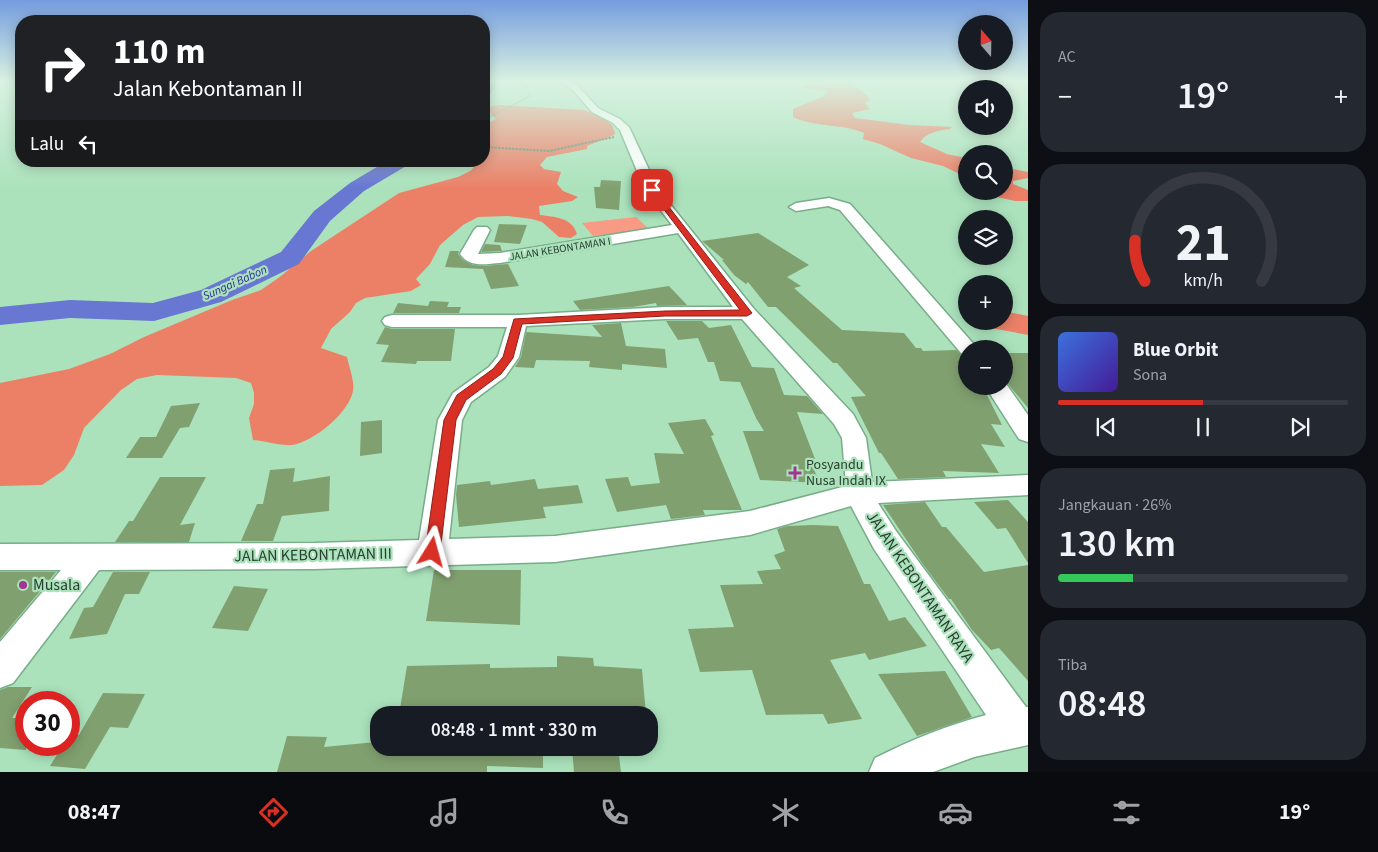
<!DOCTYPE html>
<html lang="id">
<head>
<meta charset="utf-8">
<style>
	:root { --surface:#171b24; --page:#242831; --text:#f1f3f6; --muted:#9ea1a6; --line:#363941; --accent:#d93025 }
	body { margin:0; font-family:"Source Sans 3",sans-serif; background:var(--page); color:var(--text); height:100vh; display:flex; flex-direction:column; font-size:19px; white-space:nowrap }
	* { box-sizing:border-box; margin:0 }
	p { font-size:16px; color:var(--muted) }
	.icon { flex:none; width:28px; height:28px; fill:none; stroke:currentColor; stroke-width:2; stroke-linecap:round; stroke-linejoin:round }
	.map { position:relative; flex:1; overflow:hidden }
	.side { display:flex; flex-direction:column; gap:12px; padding:12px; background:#0d0f14; width:350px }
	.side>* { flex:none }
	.top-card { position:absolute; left:15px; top:15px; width:475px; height:152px; border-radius:20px; box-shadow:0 2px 12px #0003; background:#202124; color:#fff; overflow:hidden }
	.needle { width:32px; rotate:340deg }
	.buttons { position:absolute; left:958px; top:15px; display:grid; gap:10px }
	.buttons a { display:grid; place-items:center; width:55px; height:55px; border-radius:50%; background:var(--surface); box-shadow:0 2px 12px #0003; font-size:25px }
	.speed { position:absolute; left:15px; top:691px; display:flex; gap:10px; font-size:25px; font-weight:700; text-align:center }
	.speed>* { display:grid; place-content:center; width:65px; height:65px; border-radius:50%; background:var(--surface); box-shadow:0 2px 12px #0003; line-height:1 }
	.speed .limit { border:8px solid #d22; background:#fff; color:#111 }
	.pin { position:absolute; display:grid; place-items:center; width:42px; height:42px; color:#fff; margin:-21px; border-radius:10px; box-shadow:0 2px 8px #0006 }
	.me { position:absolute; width:55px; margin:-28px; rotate:8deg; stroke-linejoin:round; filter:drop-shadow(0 0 4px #0008) }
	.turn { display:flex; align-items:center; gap:18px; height:105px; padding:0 15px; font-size:22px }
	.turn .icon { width:65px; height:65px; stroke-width:2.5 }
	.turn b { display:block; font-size:35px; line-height:42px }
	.then { display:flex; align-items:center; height:48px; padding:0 15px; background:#0003; gap:10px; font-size:19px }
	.big { font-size:38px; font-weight:600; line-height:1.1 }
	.side .tile { flex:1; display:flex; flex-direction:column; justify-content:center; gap:8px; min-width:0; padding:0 18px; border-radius:20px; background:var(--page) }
	.side .dial { align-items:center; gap:0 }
	.dial svg { height:130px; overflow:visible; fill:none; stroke:var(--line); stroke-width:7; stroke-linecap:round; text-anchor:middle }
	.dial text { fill:var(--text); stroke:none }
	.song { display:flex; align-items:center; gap:15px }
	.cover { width:60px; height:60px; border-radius:8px; background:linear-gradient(135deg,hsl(220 70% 55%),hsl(260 70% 35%)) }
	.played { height:5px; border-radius:2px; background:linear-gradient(90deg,var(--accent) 50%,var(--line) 50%) }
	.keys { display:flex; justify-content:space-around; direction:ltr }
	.heat { display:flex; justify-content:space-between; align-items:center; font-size:28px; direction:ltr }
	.charge { height:8px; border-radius:4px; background:linear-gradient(90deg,#34c759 26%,var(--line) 0) }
	.trip { position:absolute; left:370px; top:706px; width:288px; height:50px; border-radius:20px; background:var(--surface); box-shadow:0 2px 12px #0003; font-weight:600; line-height:50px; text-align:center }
	.dock { display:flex; height:80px; justify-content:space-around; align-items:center; background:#090b0e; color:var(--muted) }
	.dock .icon { width:35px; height:35px }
	.dock .on { color:var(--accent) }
	.dock b { font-size:22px; color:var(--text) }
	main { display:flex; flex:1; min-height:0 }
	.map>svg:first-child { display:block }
	.green { fill:#f89a84 }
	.forest { fill:#eb8067 }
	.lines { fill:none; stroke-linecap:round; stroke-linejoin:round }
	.river { fill:#6877d1; fill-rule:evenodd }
	.building { fill:#81a06f }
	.street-casing { stroke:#78ad89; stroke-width:3 }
	.path-far1 { stroke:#668c72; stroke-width:1; stroke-dasharray:2 1; stroke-linecap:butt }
	.path { stroke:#668c72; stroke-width:2; stroke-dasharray:2.5 1; stroke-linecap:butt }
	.street { fill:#fff; fill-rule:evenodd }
	.route { fill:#d93025; stroke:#8d1f18 }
	.poi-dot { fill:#a23492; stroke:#abe2bc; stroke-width:2 }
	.labels { text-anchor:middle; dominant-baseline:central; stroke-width:4.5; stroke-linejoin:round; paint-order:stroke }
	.far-street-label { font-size:11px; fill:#283f30; stroke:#abe2bc }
	.far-water-label { font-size:12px; font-style:italic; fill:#2c2d96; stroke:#abe2bc }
	.poi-label { font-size:14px; fill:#283f30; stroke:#abe2bc; text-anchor:start }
	.near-street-label { font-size:16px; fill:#283f30; stroke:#abe2bc }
	.near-poi-label { font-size:16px; fill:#283f30; stroke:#abe2bc; text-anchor:start }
</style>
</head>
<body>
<main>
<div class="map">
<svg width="1028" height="772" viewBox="0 0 1028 772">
	<rect width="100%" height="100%" fill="#abe2bc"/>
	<path class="green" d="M636 217 649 229 593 236 582 223Z"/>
	<path class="forest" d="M835 80 851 83C857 90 867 92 870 100L865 103 870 109 852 113 855 118 909 125 952 127 950 129C940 130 925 133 920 142L947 154 966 158V177L943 166 911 158 880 144 863 139 864 133C841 123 817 128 793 117V109L824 96 828 90 806 89 803 88 804 86 824 84Z
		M500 105 584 110 601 117 612 125 615 133 614 135 587 146V149L547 157 540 165 544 169 561 172 557 184 563 191 578 197 572 201 539 206 540 215C554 217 572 217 577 234L571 238 559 237 542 222 532 219 508 216 478 217 463 225 440 245 430 264 416 279 421 285 411 291 365 298 356 303 350 312 331 329 321 348 347 357C349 367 355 382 353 391 349 413 313 442 292 445 280 446 265 441 253 440L249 418 254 404V393L251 383 236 378 157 375 137 379 121 390 84 428 74 455 64 470 42 485 0 486V383L69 369 110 354 144 337 232 300 261 290 281 276 311 251 399 193 458 177 470 171 480 161H484L487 151 484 146V125L496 119 486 109 487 107Z
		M1004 167 1028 172V178L1013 181V184L1028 190V201H1015L997 197 995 191H1004Z
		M1004 311 1028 316V335L991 328 974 321H1004Z"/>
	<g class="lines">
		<path class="river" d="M8 80H21V84L9 83Z
			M484 80H495L497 82 489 97 484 98Z
			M387 161H410L408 165 364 191 330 221 299 264 221 302 154 321 70 318 0 325V307L70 300 153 303 201 290 281 252 314 211 350 183Z"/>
	</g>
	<path class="building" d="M601 180 621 181 619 210 596 208 594 187H600Z
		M499 224 527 225 520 244 494 242Z
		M758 233 809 265 787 277 801 286 794 288 842 330 904 333 916 348H921L923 351 956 350 966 358V386L984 389 1002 425 991 424 1005 447 981 444 999 473 943 471 946 477 898 479 881 453H879L851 397 866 396 837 363H833L776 307H768L748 282 746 284 734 275 722 260H724L702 241Z
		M485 244 500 245 502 251 481 252Z
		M450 251H459L458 254 463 260 473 265 483 266 508 264 519 286 491 289 483 269 445 267Z
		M669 286 687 305 657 306 656 303 633 307 580 310 573 301Z
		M430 301 449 302 447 307H461L459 313H393L398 303 428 306Z
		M666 321H702L709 328 731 325 752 367 774 368 784 395 807 396 823 414 797 412 815 459H809L820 483 760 480 743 431H764L756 418 740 382 720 381 714 362H708L698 338 678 340Z
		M621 323 626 346 665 349 667 368 622 364V370L589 367 590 361 536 360 534 368 515 367 521 357 526 332 602 337 592 325Z
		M385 327 392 329H455L451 361H417L416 364 381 362 389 345 376 344Z
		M1004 353H1028V408L1004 379Z
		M200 403 189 427 180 428 162 458H126L140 437H156L171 406Z
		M705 419 714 435 711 436 742 510H703L705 515 671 519 666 505 617 512 605 479 628 477 631 486 660 483 654 453 684 454 668 423Z
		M382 420V453L360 456 361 422Z
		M295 468 293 482 330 476 329 511 282 516 273 541H241L257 504H263L270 470Z
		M160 477H206L180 525 195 523 189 542H115L129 521H133Z
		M535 479 538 489 578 485 583 503 543 507 546 518 459 527 456 495 457 485 490 481 491 485Z
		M1008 500 1028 522V563L1006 528 997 529 974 502Z
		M925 502 942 527H946L984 572 1028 565V681L999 648 991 650 972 630 951 599H949L922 563 883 505Z
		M813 525 838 526 864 584H870L889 621 905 617 927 646 869 660 865 653 830 660 862 719 828 724 823 714 766 715 752 670 700 672 688 629 734 627 720 585 763 584 757 571 781 569 774 555 785 551 777 529 787 526Z
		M434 570H521L520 625 426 621Z
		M0 572H56L0 639Z
		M113 572H150L139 594H125L107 634 69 639 84 608 93 607Z
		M234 586 268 589 248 631 212 628Z
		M557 656 593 658 594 666 642 669 646 715H502V713L432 711 431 715H399L407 666 490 664V668L557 667Z
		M945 671 972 717 917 736 878 674Z
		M8 687H32L12 718H26V750L0 748V690Z
		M103 693 145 694 128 728 110 727 85 769 50 766 63 745H69L70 734 79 735Z
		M287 736 327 737 324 747 376 742 375 748H543V768L487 766V772H277Z
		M572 748H618L621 772H574Z"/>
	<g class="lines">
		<defs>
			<path id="street" d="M557 80H567L574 82 598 108 620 119 629 127 658 189 754 309 853 414 866 438 872 482 1028 475V495L878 503 896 531 1026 707H1028V745L974 757 933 772H869L875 758C911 740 948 725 986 715L874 549 851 506 750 535 555 562 315 569 99 570 13 683 0 688V642L61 570H0V544L315 543 419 540 438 420 453 393 489 367 498 356 507 327H392L385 325 382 321 385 317 392 315H518L665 307H733L678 233 500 263C485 264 470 268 460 254L474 230 477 227H487L490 230 478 254 500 253 672 225 645 190 620 130 613 123 592 112 572 89ZM665 319H742L834 424 842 438 846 486 750 511 555 536 449 539 462 420 471 402 505 377 519 357 526 326Z
				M829 198 850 204 978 349H966V355L961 353 840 210 828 206 796 211 789 207 796 203Z
				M1004 381 1028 415V442L1019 439 985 386H1004Z"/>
		</defs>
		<use href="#street" class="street-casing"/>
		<path class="path-far1" d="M484 120 530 96 527 87 517 80"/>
		<path class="path" d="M484 147 549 151 614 137"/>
		<use href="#street" class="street"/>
	</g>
	<linearGradient id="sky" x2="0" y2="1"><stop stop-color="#759cdf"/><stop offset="0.43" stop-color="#d9f2e1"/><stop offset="1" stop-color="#d9f2e1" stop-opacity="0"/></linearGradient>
	<rect width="1028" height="188" fill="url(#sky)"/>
	<path class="route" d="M650 188H654L752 313 747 316H665L522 324 513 358 501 374 466 400 456 420 440 552 438 557 432 559 427 557 425 552 444 420 457 395 493 369 503 357 514 319 665 311 740 310 650 191Z"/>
	<g class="poi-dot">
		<path d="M792.5 465.5h5v5h5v5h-5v5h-5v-5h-5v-5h5z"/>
		<circle cx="23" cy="585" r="5"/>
	</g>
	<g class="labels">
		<g class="far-street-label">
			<text transform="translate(560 249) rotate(-9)">JALAN KEBONTAMAN I</text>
		</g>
		<g class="far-water-label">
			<text transform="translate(235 283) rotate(-24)">Sungai Babon</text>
		</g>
		<g class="poi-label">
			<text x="806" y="465">Posyandu<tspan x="806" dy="16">Nusa Indah IX</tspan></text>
		</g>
		<g class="near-street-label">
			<text transform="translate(313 555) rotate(-1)">JALAN KEBONTAMAN III</text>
			<text transform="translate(920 587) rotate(56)">JALAN KEBONTAMAN RAYA</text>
		</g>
		<g class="near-poi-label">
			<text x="33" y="585">Musala</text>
		</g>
	</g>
</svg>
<div class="buttons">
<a><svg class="needle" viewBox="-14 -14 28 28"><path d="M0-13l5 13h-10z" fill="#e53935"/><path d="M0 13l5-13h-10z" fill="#9ea1a6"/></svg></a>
<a><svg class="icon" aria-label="sound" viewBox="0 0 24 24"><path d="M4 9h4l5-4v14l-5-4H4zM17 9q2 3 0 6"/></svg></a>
<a><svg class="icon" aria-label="search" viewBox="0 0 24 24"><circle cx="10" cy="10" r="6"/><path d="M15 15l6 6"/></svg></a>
<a><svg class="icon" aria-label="layers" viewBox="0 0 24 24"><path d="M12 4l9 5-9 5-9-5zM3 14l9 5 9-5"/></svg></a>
<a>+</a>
<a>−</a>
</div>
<div class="speed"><div class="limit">30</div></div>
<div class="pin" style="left:652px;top:190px;background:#d93025"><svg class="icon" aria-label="arrive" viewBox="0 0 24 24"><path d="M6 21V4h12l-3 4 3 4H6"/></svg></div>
<svg class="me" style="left:432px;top:552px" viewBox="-20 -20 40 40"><path d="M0-17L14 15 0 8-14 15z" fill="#d93025" stroke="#fff" stroke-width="4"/></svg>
<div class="trip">08:48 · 1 mnt · 330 m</div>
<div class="top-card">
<div class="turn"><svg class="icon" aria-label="right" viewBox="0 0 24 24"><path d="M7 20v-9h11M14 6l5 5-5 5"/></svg><div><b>110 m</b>Jalan Kebontaman II</div></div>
<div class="then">Lalu<svg class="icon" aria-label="left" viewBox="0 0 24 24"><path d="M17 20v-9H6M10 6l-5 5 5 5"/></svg></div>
</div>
</div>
<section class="side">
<div class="tile"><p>AC</p>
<div class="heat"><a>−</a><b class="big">19°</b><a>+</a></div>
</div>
<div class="tile dial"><svg viewBox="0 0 100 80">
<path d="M14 69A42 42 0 1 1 86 69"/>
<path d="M14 69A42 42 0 0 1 8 44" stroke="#d93025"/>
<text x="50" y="56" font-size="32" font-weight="700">21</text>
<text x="50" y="72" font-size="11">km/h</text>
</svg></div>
<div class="tile">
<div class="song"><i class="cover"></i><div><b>Blue Orbit</b><p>Sona</p></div></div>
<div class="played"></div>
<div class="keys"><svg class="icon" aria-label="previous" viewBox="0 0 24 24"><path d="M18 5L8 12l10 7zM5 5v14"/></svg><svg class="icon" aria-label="pause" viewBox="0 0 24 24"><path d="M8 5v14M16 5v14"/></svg><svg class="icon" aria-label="next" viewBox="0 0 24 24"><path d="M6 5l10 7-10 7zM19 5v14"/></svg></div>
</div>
<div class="tile"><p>Jangkauan · 26%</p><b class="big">130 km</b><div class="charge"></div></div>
<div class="tile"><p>Tiba</p><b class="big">08:48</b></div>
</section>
</main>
<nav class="dock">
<b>08:47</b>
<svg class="icon on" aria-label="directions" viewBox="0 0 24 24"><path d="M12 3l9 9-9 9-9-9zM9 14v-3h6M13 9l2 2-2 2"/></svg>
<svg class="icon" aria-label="music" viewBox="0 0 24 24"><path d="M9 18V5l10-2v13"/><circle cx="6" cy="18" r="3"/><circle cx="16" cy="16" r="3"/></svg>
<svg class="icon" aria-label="phone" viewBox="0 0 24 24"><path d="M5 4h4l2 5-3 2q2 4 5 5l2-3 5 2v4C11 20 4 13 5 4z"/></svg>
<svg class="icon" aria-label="climate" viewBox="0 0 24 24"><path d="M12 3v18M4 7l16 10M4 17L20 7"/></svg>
<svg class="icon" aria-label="car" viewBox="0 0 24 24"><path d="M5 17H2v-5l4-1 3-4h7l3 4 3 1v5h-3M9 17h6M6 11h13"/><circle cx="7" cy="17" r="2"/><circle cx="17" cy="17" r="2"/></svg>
<svg class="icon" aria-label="filters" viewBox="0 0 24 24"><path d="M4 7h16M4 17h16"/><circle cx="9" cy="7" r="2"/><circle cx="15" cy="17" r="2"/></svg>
<b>19°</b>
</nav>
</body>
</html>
